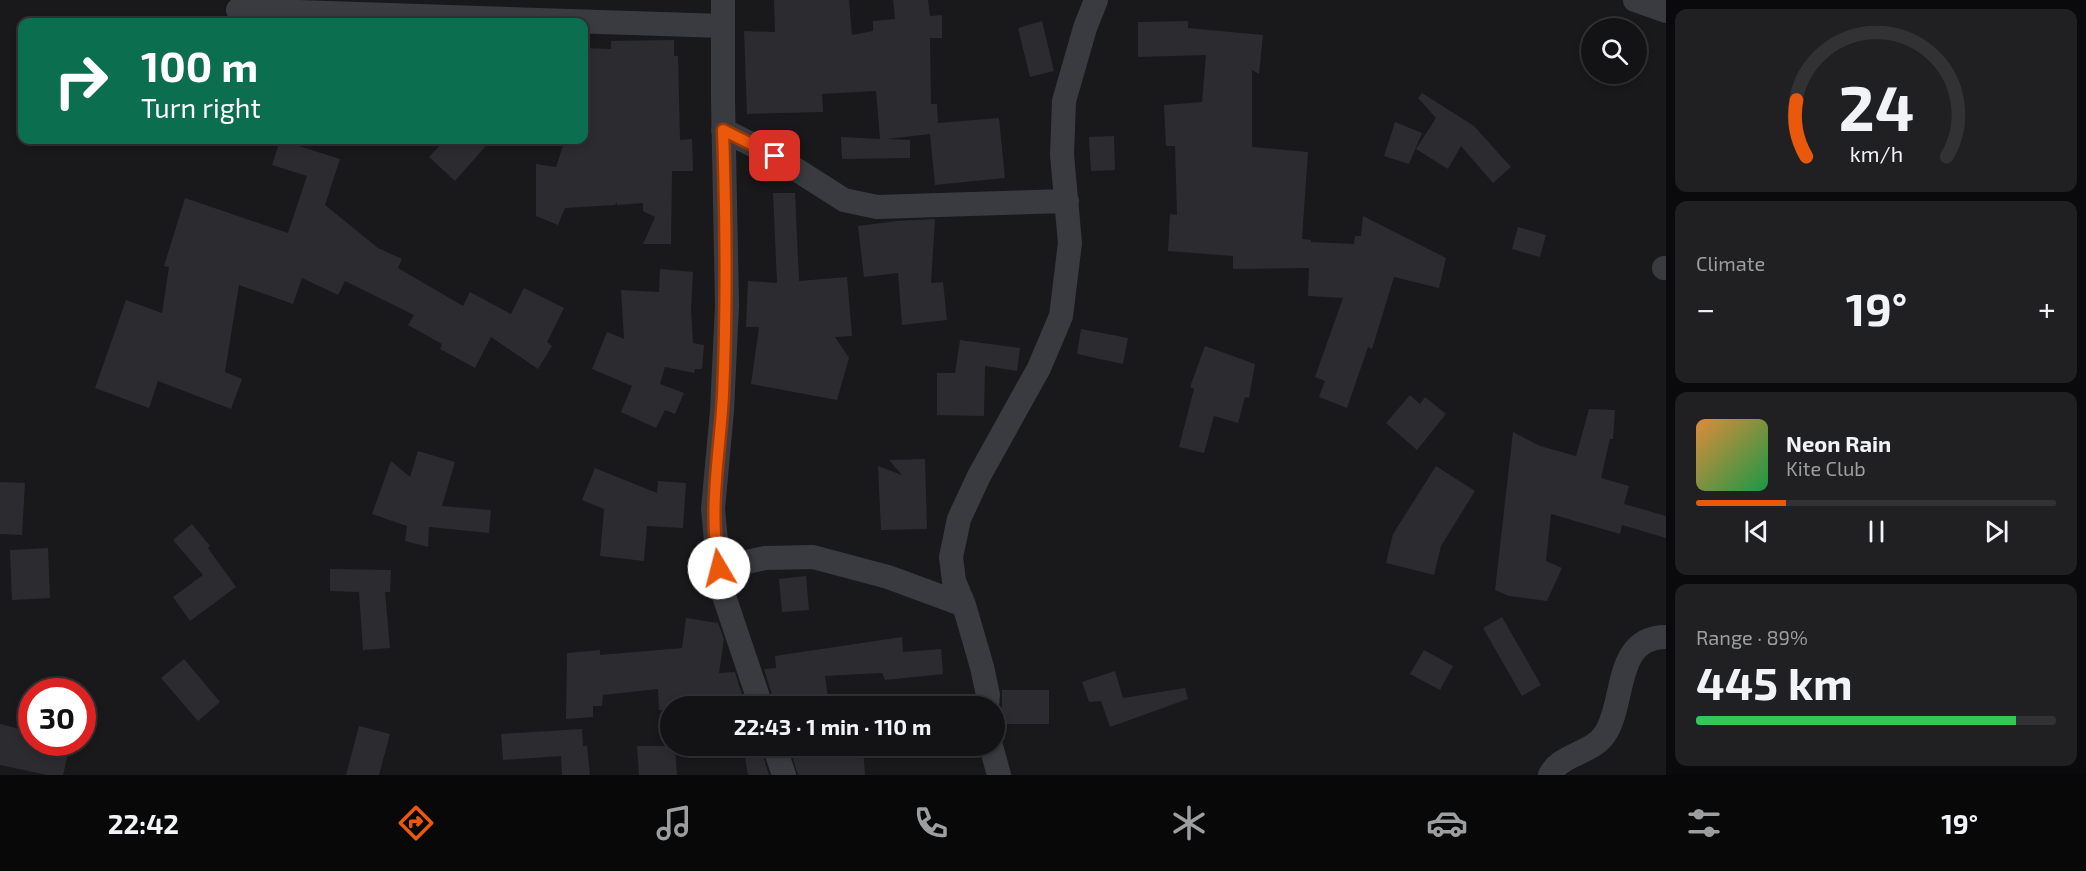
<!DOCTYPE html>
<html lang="en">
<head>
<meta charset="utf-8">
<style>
	:root { --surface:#131315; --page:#202022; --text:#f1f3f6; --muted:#9d9ea0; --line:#323234; --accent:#ea580c }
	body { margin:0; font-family:"Exo 2",sans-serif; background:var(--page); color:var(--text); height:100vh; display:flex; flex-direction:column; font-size:22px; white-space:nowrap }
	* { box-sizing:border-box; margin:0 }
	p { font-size:20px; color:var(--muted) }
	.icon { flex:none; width:33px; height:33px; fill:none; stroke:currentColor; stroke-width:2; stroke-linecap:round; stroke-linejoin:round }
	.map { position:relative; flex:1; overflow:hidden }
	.side { display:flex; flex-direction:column; gap:9px; padding:9px; background:#0a0a0c; width:420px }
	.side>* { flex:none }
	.banner { position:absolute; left:18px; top:18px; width:570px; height:126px; border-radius:12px; box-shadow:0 3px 9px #0003,0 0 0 2px var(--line); background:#0b6e4f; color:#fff; overflow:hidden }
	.tools { position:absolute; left:1581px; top:18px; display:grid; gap:12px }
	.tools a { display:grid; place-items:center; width:66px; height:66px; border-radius:50%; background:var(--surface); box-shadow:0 3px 9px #0003,0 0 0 2px var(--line); font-size:30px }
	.speed { position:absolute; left:18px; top:678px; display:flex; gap:12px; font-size:30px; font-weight:700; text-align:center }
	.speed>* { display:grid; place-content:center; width:78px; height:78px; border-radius:50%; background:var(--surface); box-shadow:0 3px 9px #0003,0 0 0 2px var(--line); line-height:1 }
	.speed .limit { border:9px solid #d22; background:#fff; color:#111 }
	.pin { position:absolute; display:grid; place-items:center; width:51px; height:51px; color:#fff; margin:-26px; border-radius:12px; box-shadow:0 3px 9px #0006 }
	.me { position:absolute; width:66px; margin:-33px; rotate:352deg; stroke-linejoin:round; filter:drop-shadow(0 0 4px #0008) }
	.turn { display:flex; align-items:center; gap:21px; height:126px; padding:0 24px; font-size:27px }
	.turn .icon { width:78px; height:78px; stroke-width:2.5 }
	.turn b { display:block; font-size:42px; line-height:51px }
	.big { font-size:45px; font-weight:700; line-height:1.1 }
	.side .widget { flex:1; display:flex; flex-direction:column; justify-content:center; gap:9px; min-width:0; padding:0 21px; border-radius:12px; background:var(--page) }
	.side .dial { align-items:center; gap:0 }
	.dial svg { height:156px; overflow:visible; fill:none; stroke:var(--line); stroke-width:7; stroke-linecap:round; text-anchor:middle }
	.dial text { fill:var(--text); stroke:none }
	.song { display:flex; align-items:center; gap:18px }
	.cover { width:72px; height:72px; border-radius:9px; background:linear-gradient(135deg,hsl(30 70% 55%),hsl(140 70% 35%)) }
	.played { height:6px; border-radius:3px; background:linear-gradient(90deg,var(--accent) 25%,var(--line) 25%) }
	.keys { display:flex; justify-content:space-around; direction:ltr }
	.heat { display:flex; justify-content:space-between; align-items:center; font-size:33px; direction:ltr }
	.charge { height:9px; border-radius:4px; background:linear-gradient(90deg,#34c759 89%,var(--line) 0) }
	.trip { position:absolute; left:660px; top:696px; width:345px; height:60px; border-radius:30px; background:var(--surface); box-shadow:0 3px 9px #0003,0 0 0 2px var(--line); font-weight:700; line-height:60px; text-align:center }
	.tabs { display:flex; height:96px; justify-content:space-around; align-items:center; background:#080808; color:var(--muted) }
	.tabs .icon { width:42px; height:42px }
	.tabs .selected { color:var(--accent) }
	.tabs b { font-size:27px; color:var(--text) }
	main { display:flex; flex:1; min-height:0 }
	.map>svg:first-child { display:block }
	.building { fill:#2c2c30 }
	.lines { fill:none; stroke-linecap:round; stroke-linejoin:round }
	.street { stroke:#3a3b41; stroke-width:24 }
	.route-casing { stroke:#983908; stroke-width:15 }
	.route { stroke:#ea580c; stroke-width:10 }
</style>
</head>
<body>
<main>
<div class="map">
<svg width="1666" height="775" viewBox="0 0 1666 775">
	<rect width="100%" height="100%" fill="#19191c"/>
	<path class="building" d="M774 0H849L852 35 873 31V21L895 19 893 0H928L930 16 942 15V38H930L931 104H937L938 123 999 118 1005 178 935 185 930 134 887 139 910 140V158L842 159 841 137 880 139 876 91 822 94 823 112 747 114 744 31 775 32Z
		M1042 21 1054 71 1030 77 1018 28Z
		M1188 21V28L1263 35 1259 74 1252 70V147L1308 152 1302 239 1311 240V242L1354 244 1355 236H1361L1363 216 1446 258 1439 288 1394 277 1372 349 1368 347 1347 408 1319 397 1325 381 1315 377 1343 298 1308 296 1309 268 1233 269V256L1168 251 1170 214 1177 215 1175 146H1166L1164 105 1202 102 1206 55 1138 57V22Z
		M674 40V56H678L680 140 692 139 693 171H672L671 244H643L655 217 643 211V203L617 205V202L615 205 565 208 558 225 536 216V164L556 167 565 140H584V48L611 49V41Z
		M1422 93 1474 126 1511 167 1493 183 1461 146 1448 169 1416 149 1436 118 1418 98Z
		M1395 122 1422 133 1409 164 1384 156Z
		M1114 136 1115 170 1091 171 1089 137Z
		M280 140 340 159 325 205 378 248 402 259 398 268 463 306 470 292 511 314 524 288 564 308 547 342 552 346 538 369 491 337 475 368 440 349 442 344 408 325 414 315 345 281 338 295 302 278 293 304 239 285 225 372 242 379 231 409 158 381 149 408 95 388 126 300 162 313 169 267 164 266 185 198 288 233 307 176 272 165Z
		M445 140H491L455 181 429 157Z
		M773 193H795L799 281 847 277 852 336 835 337 849 358 837 400 751 384 759 327H746L748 281 777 283Z
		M935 219 931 283 943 282 947 320 902 325 898 273 864 277 858 226 897 221Z
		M1518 227 1546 235 1540 257 1512 249Z
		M660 269 693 272 691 309 693 343 704 345 702 369H695L694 373 665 367 660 384 684 393 675 414 665 410 656 428 621 412 632 386 592 369 607 332 624 339 621 290 659 292Z
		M1081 329 1128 338 1123 364 1077 354Z
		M960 340 1020 348 1017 371 985 366 984 416 937 415V373H955Z
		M1205 346 1255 364 1249 398 1245 397 1238 423 1214 416 1204 453 1179 447 1194 389 1190 387Z
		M1410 395 1420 404 1425 397 1446 414 1417 450 1386 423Z
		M1589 409 1615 410 1613 439H1610L1601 478 1629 486 1624 504 1666 516V538L1622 525 1620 534 1551 514 1546 561 1562 568 1547 601 1509 596 1495 590 1513 432 1540 446 1576 456Z
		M418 451 455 462 442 506 491 510 489 533 429 527 428 547 405 541 407 526 372 514 391 461 410 477Z
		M925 459 927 529 881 530 878 466 902 475 889 460Z
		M1436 466 1475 491 1441 546 1434 575 1386 563 1393 534Z
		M595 468 657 493 658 481 686 483 683 528 647 526 644 561 600 556 604 509 582 500Z
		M0 482 25 483 22 535 0 534Z
		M192 524 210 546 208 548 236 587 190 621 173 597 203 575 173 540Z
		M48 548 50 598 12 600 10 550Z
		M330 569 391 570 390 592H385L390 648 363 650 359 592 330 591Z
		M806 576 809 610 782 612 779 579Z
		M1502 617 1541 685 1522 696 1483 628Z
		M686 618 718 623 724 639 719 673 735 672 744 701 691 706H670V709L659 710 658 689 603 695 602 706H593V717L566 719 567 653 600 650V655L682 648Z
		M902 637 903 652 941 649 943 674 885 680 882 673 825 676 829 706H782L780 697 773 698 764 669 776 668 775 656Z
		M1424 650 1453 666 1440 690 1410 674Z
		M184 659 220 702 198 721 161 678Z
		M1115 671 1123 698 1185 688 1188 699 1110 727 1101 701 1089 702 1082 682Z
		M1002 690H1049V724H1002Z
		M0 724 32 732V742H71L63 775H47L0 765Z
		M359 726 390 734 379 775H346Z
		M582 729 583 746H587L590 775H562L561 756 503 760 501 734Z
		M637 746H675L677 775H639Z
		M743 746H760L769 775H748Z
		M789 746H835V748L863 747 865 775H798Z"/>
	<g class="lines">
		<path class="street" d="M723 0V99L727 305 722 411 713 509 720 584 761 706
			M1635 0 1666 11
			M238 10 723 26
			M723 130 775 156 844 200 877 207 1067 201
			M1664 268H1666
			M719 568 765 558 813 557 888 577 964 605
			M987 706 988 695 982 667 964 605 954 581 951 557 959 519 979 476 1039 368 1061 316 1070 243 1062 155 1064 101 1085 28 1096 0
			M774 746 784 775
			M991 746 999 775
			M1550 775C1560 754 1592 754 1605 734 1626 703 1613 637 1666 637"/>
	</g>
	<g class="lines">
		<defs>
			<path id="route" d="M719 568C708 510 720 453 723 395 727 307 726 219 723 130L775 156"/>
		</defs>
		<use href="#route" class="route-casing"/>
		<use href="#route" class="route"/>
	</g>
</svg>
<div class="tools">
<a><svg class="icon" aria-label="search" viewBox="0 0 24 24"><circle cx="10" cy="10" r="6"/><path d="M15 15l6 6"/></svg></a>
</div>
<div class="speed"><div class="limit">30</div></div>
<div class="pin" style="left:775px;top:156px;background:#d93025"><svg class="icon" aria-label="arrive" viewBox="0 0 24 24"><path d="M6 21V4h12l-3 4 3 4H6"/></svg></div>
<svg class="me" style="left:719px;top:568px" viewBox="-20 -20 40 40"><circle r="19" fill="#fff"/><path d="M0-13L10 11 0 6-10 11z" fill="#ea580c"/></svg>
<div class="trip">22:43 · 1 min · 110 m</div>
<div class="banner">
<div class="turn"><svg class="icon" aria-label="right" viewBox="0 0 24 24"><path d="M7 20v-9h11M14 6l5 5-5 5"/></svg><div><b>100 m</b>Turn right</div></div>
</div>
</div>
<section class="side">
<div class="widget dial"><svg viewBox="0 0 100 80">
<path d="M14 69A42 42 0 1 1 86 69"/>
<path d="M14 69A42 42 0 0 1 9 40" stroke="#ea580c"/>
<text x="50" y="56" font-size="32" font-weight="700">24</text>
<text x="50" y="72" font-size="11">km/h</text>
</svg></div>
<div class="widget"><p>Climate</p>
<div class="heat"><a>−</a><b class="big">19°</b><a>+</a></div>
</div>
<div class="widget">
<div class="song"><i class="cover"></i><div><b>Neon Rain</b><p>Kite Club</p></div></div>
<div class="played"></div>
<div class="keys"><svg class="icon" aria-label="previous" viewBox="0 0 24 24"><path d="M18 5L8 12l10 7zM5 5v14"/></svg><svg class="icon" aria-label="pause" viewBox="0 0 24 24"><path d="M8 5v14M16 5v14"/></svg><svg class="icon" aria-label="next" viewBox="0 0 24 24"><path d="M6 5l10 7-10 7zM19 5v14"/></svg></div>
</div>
<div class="widget"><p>Range · 89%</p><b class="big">445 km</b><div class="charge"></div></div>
</section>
</main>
<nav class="tabs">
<b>22:42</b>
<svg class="icon selected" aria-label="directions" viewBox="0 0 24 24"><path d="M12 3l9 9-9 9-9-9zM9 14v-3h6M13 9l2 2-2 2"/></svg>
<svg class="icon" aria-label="music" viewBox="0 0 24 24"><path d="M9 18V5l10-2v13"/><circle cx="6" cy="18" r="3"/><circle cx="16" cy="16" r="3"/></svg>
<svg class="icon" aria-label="phone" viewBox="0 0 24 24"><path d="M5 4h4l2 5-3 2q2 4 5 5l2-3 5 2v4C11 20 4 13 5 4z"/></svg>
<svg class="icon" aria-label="climate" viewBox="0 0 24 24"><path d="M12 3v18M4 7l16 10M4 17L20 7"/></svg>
<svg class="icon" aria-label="car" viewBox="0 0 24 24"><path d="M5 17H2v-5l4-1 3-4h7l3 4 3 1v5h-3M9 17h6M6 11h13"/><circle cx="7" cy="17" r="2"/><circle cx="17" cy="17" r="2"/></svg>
<svg class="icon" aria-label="filters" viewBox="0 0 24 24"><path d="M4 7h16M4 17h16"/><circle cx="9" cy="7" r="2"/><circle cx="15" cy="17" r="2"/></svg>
<b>19°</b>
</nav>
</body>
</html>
